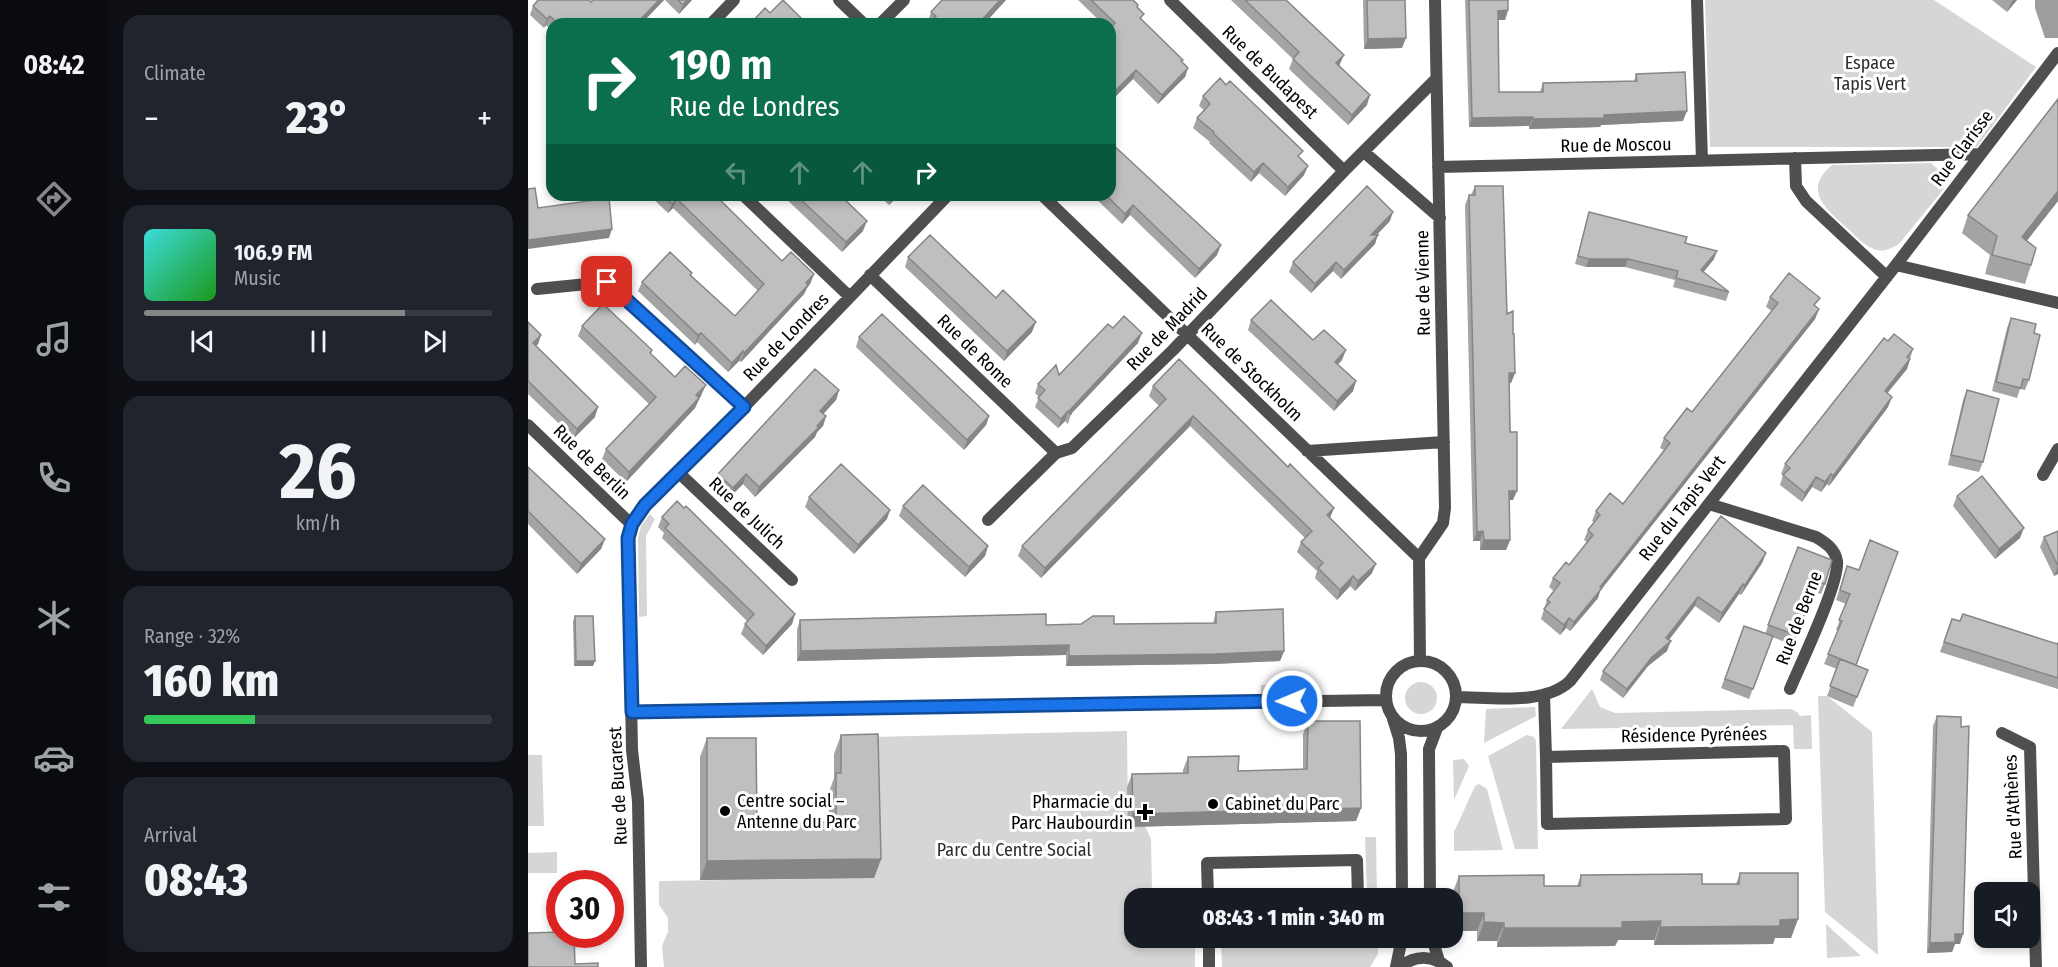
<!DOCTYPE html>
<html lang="en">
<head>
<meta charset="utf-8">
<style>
	:root { --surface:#171b24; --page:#20242c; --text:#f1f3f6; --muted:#9ea1a6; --line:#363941; --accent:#858687 }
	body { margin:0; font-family:"Fira Sans Condensed",sans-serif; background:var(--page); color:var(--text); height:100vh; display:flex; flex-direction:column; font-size:22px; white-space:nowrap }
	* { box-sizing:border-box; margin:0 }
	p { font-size:20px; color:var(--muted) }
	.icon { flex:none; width:33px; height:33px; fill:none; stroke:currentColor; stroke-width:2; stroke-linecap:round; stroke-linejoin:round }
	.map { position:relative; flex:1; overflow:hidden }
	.drawer { display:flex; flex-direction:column; gap:15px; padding:15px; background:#0d0f14; width:420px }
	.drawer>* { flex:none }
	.banner { position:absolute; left:18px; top:18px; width:570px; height:183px; border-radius:18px; box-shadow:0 3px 9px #0003; background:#0b6e4f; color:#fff; overflow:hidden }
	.fabs { position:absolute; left:1446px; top:882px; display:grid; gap:12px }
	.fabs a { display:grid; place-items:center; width:66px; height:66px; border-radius:12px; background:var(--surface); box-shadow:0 3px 9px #0003; font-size:30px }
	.speed { position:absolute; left:18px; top:870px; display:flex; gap:12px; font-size:30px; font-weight:700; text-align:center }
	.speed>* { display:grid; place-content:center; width:78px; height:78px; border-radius:50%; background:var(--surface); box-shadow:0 3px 9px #0003; line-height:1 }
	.speed .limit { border:9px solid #d22; background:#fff; color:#111 }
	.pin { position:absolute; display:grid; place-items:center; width:51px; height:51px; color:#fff; margin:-26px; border-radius:12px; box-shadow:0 3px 9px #0006 }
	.me { position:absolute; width:66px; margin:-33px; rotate:269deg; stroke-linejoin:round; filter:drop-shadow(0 0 4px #0008) }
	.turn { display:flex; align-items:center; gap:21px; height:126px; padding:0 24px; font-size:27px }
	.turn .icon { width:78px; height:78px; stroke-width:2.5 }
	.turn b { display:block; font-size:42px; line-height:51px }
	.lanes { display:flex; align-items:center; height:57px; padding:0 24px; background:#0003; justify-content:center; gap:30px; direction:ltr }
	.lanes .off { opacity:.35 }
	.big { font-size:45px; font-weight:800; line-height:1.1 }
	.drawer .tile { flex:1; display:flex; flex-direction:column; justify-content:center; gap:9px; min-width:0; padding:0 21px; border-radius:18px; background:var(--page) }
	.drawer .dial { align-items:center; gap:0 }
	.dial b { font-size:78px; line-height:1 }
	.song { display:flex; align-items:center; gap:18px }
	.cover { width:72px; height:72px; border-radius:9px; background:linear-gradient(135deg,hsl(180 70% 55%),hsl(120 70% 35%)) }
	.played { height:6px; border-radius:3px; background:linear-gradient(90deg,var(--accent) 75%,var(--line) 75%) }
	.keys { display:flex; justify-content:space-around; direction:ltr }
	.heat { display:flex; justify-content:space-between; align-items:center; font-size:33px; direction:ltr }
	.charge { height:9px; border-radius:4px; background:linear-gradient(90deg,#34c759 32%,var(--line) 0) }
	.trip { position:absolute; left:596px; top:888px; width:339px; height:60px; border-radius:18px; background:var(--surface); box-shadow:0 3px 9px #0003; font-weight:800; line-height:60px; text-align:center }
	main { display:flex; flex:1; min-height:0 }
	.tab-bar { display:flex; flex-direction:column; width:108px; justify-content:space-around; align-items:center; background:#090b0e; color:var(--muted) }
	.tab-bar .icon { width:42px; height:42px }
	.tab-bar .on { color:var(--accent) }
	.tab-bar b { font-size:27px; color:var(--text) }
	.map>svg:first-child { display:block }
	.green { fill:#d6d6d6 }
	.water { fill:#9d9d9d }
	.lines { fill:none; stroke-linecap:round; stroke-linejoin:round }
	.service { stroke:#4f4f4f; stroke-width:12 }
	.minor { stroke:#4f4f4f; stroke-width:12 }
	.wall { fill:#a4a4a4 }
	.shaded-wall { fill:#868686 }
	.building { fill:#bfbfbf; stroke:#868686; stroke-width:1.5 }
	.route-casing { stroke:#114b97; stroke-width:15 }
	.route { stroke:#1a73e8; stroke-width:10 }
	.poi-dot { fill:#000; stroke:#fff; stroke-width:2 }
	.labels { text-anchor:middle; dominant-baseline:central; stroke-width:6; stroke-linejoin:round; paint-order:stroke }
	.park-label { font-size:18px; fill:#2d2d2d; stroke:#fff }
	.street-label { font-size:18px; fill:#000; stroke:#fff }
	.poi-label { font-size:18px; fill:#000; stroke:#fff; text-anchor:start }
</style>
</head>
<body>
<main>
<nav class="tab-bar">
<b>08:42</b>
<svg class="icon on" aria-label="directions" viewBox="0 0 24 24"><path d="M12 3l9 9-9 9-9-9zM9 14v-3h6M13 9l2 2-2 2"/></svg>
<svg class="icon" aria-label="music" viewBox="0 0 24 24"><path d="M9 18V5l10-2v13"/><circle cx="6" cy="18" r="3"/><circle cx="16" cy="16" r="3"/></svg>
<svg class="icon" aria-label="phone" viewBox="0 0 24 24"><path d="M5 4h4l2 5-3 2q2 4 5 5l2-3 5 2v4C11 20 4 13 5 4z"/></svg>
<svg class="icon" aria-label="climate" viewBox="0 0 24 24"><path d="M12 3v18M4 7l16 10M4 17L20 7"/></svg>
<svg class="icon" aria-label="car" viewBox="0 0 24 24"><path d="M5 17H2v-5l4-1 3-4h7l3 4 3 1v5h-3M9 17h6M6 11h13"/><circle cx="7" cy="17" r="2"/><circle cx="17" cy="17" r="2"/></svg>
<svg class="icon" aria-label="filters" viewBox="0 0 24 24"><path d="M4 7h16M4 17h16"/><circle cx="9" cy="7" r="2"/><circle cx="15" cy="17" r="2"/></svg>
</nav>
<section class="drawer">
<div class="tile"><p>Climate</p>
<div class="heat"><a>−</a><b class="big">23°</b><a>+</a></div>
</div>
<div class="tile">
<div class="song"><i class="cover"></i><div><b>106.9 FM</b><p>Music</p></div></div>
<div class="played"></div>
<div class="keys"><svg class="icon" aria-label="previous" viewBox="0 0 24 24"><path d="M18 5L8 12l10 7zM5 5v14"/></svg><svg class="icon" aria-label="pause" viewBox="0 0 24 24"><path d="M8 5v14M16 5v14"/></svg><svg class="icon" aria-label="next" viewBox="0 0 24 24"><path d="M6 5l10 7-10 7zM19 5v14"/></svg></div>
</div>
<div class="tile dial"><b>26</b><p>km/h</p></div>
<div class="tile"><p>Range · 32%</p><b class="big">160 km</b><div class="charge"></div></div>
<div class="tile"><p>Arrival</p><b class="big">08:43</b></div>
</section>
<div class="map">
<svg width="1530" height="967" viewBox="0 0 1530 967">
	<rect width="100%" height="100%" fill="#fff"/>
	<path class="green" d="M1177 0H1406L1508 67 1449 147H1182Z
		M1403 163 1412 171 1418 181 1415 190 1371 244C1364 248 1357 252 1349 250 1337 247 1328 236 1319 228 1298 209 1274 190 1304 165Z
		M122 514 127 519 118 536 119 616 111 617 110 538 113 526Z
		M877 698a16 16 0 1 1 32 0a16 16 0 1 1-32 0Z
		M733 685H783V693L733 694Z
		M1064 689 1072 707 1087 713 1263 709 1269 712 1272 716 1283 715 1284 749H1266L1265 725 1033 729Z
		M1290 696H1299L1344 732 1350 955 1297 912Z
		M1007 707 1008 716 956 743 958 709Z
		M599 731 600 826H617L623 839 624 892 667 891V898H606V938H625V941H667V967H136L134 946 140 932V918L131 905V881L346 878 344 737Z
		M999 735 1006 737 1008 741 1010 849H987L960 756Z
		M0 755H14L16 826H0Z
		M936 759 941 766 926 800 925 760Z
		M951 784 959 789 975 850 926 851V832L947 786Z
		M837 837H848L849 898H839Z
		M29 852V873H0V853Z
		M768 888 769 898H692V890Z
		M820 888V898H777V889Z
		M1298 924 1333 956 1299 958Z
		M841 938 850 942V954L842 967H694L693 940Z"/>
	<path class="water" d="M1507 0H1530V38H1517L1507 8Z"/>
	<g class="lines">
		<path class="service" d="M1016 695 1018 757
			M1256 751 1258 819 1019 824 1018 757Z
			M680 898 679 863 829 860 830 898
			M681 938V967"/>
		<path class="minor" d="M311 0 336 24
			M642 0 816 171
			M1169 0 1174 161
			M183 24 206 0
			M352 24 376 0
			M836 152 912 218
			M1267 158 1268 186 1278 201 1359 277
			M910 167 1451 154
			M215 195 322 297
			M514 195 891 558
			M1368 265 1530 303
			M342 275 528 453
			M9 289 79 282 216 407
			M0 425 103 524
			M779 451 916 442
			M150 472 264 580
			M1515 475 1530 449
			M1181 504 1288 537C1298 543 1307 549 1309 561 1312 582 1272 665 1262 689
			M460 520 528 453 544 448 645 350 816 171 908 79
			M891 558 915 523 917 508 907 0
			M891 558 892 661
			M858 696a35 35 0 1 1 70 0a35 35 0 1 1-70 0Z
			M928 697C962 697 1016 706 1042 681L1368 265 1530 53
			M104 712 858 700
			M865 719 871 738 873 754 874 898
			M1474 733 1502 747 1508 967
			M902 898 901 749 909 728
			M904 938 911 961
			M113 967 110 801 104 750 100 538 103 524 117 505 216 407 420 195
			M868 967 874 938
			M872 967C887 955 904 955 919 967"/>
	</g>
	<path class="wall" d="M65 0H136L113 24H24V31L18 25 16 28 2 15 5 6 63 2Z
		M137 0H164L151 14Z
		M414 0H478L456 24H401V23L400 22 403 12Z
		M550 0H605L610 5V8L614 20 655 60 654 62 660 68 657 77 630 104 605 79 582 102V24H575Z
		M703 0H758L812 64 811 66 839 105 820 125 761 69 765 59Z
		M835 0H877L874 48 836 49Z
		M937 0H980V10L977 20H970L971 92H1012L1015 83 1106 81 1108 74 1155 121 1073 125 1072 127 1001 129V126L941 127Z
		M1464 0H1489L1479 12Z
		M675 96 772 158 776 175 757 196 731 173 723 182 681 143 682 142 665 128 669 118 676 110 671 106Z
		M1530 99V201L1498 241 1503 265 1497 284 1457 274 1462 255 1434 233 1440 215Z
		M582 142 689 255 667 278 602 215 594 224 564 195H582Z
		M947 186 985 334 987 373 983 383H981L985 500H981L982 540 978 550H952V541H945L937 205 941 195H943Z
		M121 195H187L254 261 286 274 282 284 279 288 276 294 213 362 211 361 200 372 169 342 167 345 110 291 114 282 163 275 207 316 230 291 145 208 140 213Z
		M254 195H312L335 231 314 252Z
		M350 195H371L361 205Z
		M1061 212 1157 243 1186 259 1175 272 1201 292 1198 301 1145 287 1147 280 1097 267H1058L1047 264Z
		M862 221 849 235 847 244 813 279 805 271 783 293 761 272 765 262Z
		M380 257 468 298 504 332 476 361 377 267Z
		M1242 297 1289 307 1291 309 1287 319 1072 591 1070 598 1042 631 1038 628 1032 635 1013 619 1019 600 1026 591 1021 587 1025 578 1041 565 1059 542 1056 540 1060 530 1066 522 1064 521 1068 511 1095 504 1136 450 1132 448 1136 438 1164 412 1244 311 1238 307Z
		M1483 318 1506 333 1501 380 1497 390 1492 389 1489 398 1464 391 1479 328Z
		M723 320 785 340 814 360 810 364 828 381 825 391 806 411 720 330Z
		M0 322 13 335 10 344 8 346 67 417 46 438 0 394Z
		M54 326 124 350 123 354 147 377 174 395 171 398 167 408 98 482 74 459 78 449 121 404 50 336Z
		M585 328 610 343 543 414 540 424 537 421 530 428 507 407 511 397 507 393 510 384 531 375Z
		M331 337 461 416 458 425 436 450 328 347Z
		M1360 341 1385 349 1379 369 1359 393 1360 407 1301 486 1299 484 1293 492 1284 487 1274 502 1252 485 1255 475 1253 474 1257 464Z
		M625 386 802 518 844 573 827 591 822 586 809 600 787 578 789 571 769 552 773 542 777 538 662 426 513 578 490 556 494 546 631 406 621 396Z
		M311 390 308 400 295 414 298 416 295 426 289 432 287 437 227 497 215 484 201 498 186 484 190 474Z
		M1439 390 1455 462 1451 472 1420 465 1435 400Z
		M0 467 77 539 73 549 49 574 0 524Z
		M1429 496 1492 538 1467 559 1425 506Z
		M281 497 359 519 326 554 277 507Z
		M375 506 460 546 457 556 437 577 371 516Z
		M1193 516 1238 553 1234 563 1213 595 1211 594 1191 623 1167 606 1141 640 1139 651 1120 666 1095 698 1072 680 1075 671Z
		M134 517 267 614 264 624 235 655 213 634 217 624 219 621 134 538 136 533 130 527Z
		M1530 531V574L1526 576 1512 547 1516 537Z
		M1270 547 1297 584 1293 594 1287 592 1265 645 1244 637 1221 699 1193 688 1216 626 1237 634Z
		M1319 566 1328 665 1340 670 1325 707 1299 696 1309 669 1296 664 1310 631 1308 630 1318 604 1308 600Z
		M688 612 756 651 752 661 685 664 538 666V655L269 661V630L272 620 518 625 685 623Z
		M47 616 65 666H46L45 621Z
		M1424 619 1529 644 1530 643V689L1412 652Z
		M1409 716 1432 944H1427L1424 952 1399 953 1405 726Z
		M780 721 833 808 828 821 600 827 599 787 604 774 655 773V770L660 757 710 771 775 769V734Z
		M313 735 353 859 346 878 172 880V757L179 738 229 824 301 823V792L306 778V754Z
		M1212 873 1270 919 1263 938H1247L1245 944 1126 945V940H1090L1087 946 969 947V941H949V931H925L924 894 931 876 1016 886H1049L1053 875 1174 884H1208Z"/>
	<path class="shaded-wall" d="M131 0H136L113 24H108Z
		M159 0H164L151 14 155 5Z
		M472 0H478L456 24H450Z
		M1485 0H1489L1479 12 1483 3Z
		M980 10 977 20H966L970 11Z
		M22 16 18 25 16 28 19 19Z
		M878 38 874 48 836 49 840 39Z
		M816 55 812 64 805 73 808 63Z
		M660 68 657 77 630 104 634 95Z
		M608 70 605 79 582 102V96Z
		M842 95 839 105 820 125 824 115Z
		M1159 111 1155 121 1073 125 1072 127 1001 129 1005 119Z
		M1005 117 1001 126 941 127 944 118Z
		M735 163 731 173 723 182 726 172Z
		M780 166 776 175 757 196 760 187Z
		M1530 191V201L1487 256 1494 237Z
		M365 195H371L361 205 365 196Z
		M149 199 145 208 140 213 144 204Z
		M605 205 602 215 594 224 597 214Z
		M865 212 862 221 839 244 843 235Z
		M339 221 335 231 314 252 318 242Z
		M84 229 81 238 0 249V240Z
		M850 235 847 244 813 279 816 270Z
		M693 245 689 255 667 278 671 269Z
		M1189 251 1186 259 1170 279 1173 270Z
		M1061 259H1100L1097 267H1058Z
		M808 262 805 271 783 293 787 284Z
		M286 274 282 284 279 288 276 294 213 362 216 353Z
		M1291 309 1287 319 1072 591 1070 598 1042 631 1046 622 1072 587Z
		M508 322 504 332 476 361 479 351Z
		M173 333 169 342 167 345 170 335Z
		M614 333 610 343 543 414 542 410Z
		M13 335 10 344 2 352 5 343Z
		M818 350 814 360 803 371 807 362Z
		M215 351 211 361 200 372 204 363Z
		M1382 359 1379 369 1353 401 1357 391Z
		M981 373H987L983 383H978Z
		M828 381 825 391 806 411 809 401Z
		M178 385 167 408 98 482 101 472Z
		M311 390 308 400 289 421 292 411Z
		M1364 397 1360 407 1301 486 1305 476Z
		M70 407 67 417 46 438 49 429Z
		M540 411 537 421 530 428 533 419Z
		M298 416 295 426 289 432 287 437 227 497 231 487Z
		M461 416 458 425 436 450 439 440Z
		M665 416 662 426 513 578 517 568Z
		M218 474 215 484 201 498 205 488Z
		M1303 474 1299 484 1293 492 1297 482Z
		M1288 477 1284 487 1274 502 1277 493Z
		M981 491H989L985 500H978Z
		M806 508 802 518 799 515Z
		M362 510 359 519 326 554 330 545Z
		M1496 528 1492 538 1467 559 1471 549Z
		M955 531 952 541H945L949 532Z
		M77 539 73 549 49 574 53 564Z
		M956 540H982L978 550H952Z
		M460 546 457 556 437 577 441 567Z
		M1238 553 1234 563 1213 595 1217 585Z
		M848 564 844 573 827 591 830 581Z
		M1530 566V574L1526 576Z
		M825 576 822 586 809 600 812 590Z
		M1215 584 1211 594 1191 623 1194 613Z
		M1170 597 1167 606 1135 647 1138 638Z
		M267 614 264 624 235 655 238 646Z
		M1041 618 1038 628 1032 635 1036 625Z
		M1143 641 1139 651 1120 666 1095 698 1099 689 1124 657Z
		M541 645 538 655 269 661 273 651Z
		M756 651 752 661 685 664 538 666 541 656Z
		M48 661H67L65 666H46Z
		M833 808 828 821 600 827 605 814Z
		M353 859 346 878 172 880 179 861Z
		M931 913H956L949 931H925Z
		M1270 919 1263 938H1247L1245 944 1126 945 1132 927Z
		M1133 921 1126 940H1090L1087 946 969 947 976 928 1094 922Z
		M956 922 976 923 969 941H949Z
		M1427 934H1435L1432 944H1427L1424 952 1399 953 1402 943Z"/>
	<path class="building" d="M10 0H61L63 2 65 0H131L108 24H30L22 16 19 19 5 6Z
		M150 0H159L155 5Z
		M255 0 279 24H222L237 8 242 13Z
		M414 0H472L450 24H444L441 21 438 24H401V23L408 16 403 12Z
		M563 0H605L610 5 609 7 616 14 612 18 655 60 653 61 660 68 634 95 608 70 582 96V28L587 23Z
		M717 0H758L816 55 808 63 842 95 824 115 765 59 771 52Z
		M839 0H877L878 38 840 39Z
		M941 0H980V10L970 11 971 92H1015V83L1109 81 1108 74 1157 72 1159 111 1076 115V118L1005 119V117L944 118Z
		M692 78 698 85 702 81 775 151 770 156 780 166 760 187 735 163 726 172 685 133 686 132 669 118 682 104 675 96Z
		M1530 99V191L1494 237 1508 248 1503 265 1464 255 1469 236 1440 215Z
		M582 142 693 245 671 269 605 205 597 214 578 195H582Z
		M839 186 865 212 843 235H850L816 270 808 262 787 284 765 262Z
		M947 186H975L979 314 985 311V334H986L987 373H981L982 432H989V491H981L982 540H956L955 531 949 532 941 195H947Z
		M7 188 10 208 81 198 84 229 0 240V189Z
		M135 195H187L254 261 263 252 286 274 278 283 280 285 216 353 215 351 204 363 173 333 170 335 114 282 142 252 164 273 162 275 207 316 236 284 149 199 144 204Z
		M268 195H312L339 221 318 242Z
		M1061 212 1159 237 1157 243 1189 251 1173 270 1201 292 1148 278 1150 271 1100 259H1061L1050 256Z
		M402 235 468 298 475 290 508 322 479 351 380 257Z
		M1261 273 1292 298 1286 305 1291 309 1072 587 1074 588 1046 622 1041 618 1036 625 1016 609 1022 602 1019 600 1032 583 1025 578 1038 562 1041 565 1065 535 1060 530 1072 515 1068 511 1082 493 1095 504 1142 443 1136 438 1159 408 1164 412 1250 303 1242 297Z
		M743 300 785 340 796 330 818 350 807 362 828 381 809 401 723 320Z
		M75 304 124 350 122 353 147 377 157 366 178 385 168 395 171 398 101 472 78 449 128 397 54 326Z
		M354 314 461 416 439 440 331 337Z
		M596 316 614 333 542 410 543 415 540 411 533 419 510 398 517 390 510 384 528 365 531 375 580 324 585 328Z
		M1483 318 1508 324 1506 333 1512 335 1501 380 1495 379 1493 388 1468 382Z
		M0 322 13 335 5 343 70 407 49 429 0 381Z
		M1366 334 1385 349 1379 357 1382 359 1357 391 1364 397 1305 476 1303 474 1297 482 1288 477 1277 493 1255 475 1262 468 1257 464 1356 338 1360 341Z
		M651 359 760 467 762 464 806 508 799 515 848 564 830 581 825 576 812 590 790 568 795 563 773 542 784 531 665 416 517 568 494 546 638 399 625 386Z
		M287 369 311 390 292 411 298 416 289 426 291 427 231 487 218 474 205 488 190 474Z
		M1439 390 1471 399 1455 462 1423 455Z
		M313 464 362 510 330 545 281 497Z
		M0 467 77 539 53 564 0 511Z
		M1454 476 1496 528 1471 549 1429 496Z
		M395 485 460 546 441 567 375 506Z
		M149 501 156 508 158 506 267 614 238 646 217 624 226 614 137 528 141 524 134 517Z
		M1193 516 1238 553 1217 585 1215 584 1194 613 1170 597 1138 638 1143 641 1124 657 1099 689 1075 671Z
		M1530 531V566L1516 537Z
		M1342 540 1370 552 1328 665 1300 654 1314 621 1311 620 1322 594 1312 590 1319 566 1331 570Z
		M1270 547 1304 560 1297 584 1290 582 1268 635 1240 625Z
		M755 609 756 651 688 654 541 656V645L273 651 272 620 518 614V625L553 624 565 616H586V624L688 623V612Z
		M1435 614 1529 644 1530 643V678L1416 642 1424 619 1432 621Z
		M47 616H65L67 661H48Z
		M1216 626 1245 636 1225 689 1197 679Z
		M1312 659 1340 670 1329 697 1302 686Z
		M1409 716 1433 717V727L1441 726 1435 934H1427V942L1402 943Z
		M780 721H832L833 808 605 814 604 774 660 773V757L711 756 710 771 779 769Z
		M350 734 353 859 179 861V738H228L229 824 308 822V773H313V735Z
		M1212 873H1270V919L1252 920V926L1132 927 1133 921 1094 922V928H976V923L956 922V913H931V876L1016 875V886H1052L1053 875 1174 874V884H1211Z
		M32 932V934H46L47 964 70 963V967H0V933Z"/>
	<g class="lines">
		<defs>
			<path id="route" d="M79 282 216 407 117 505 104 524 100 538 104 712 764 701"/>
		</defs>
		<use href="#route" class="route-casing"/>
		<use href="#route" class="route"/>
	</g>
	<g class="poi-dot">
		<circle cx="685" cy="804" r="6"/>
		<circle cx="197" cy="811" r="6"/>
		<path d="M614 803h6v6h6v6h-6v6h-6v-6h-6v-6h6z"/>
	</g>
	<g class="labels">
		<g class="park-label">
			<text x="1342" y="63">Espace<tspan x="1342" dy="21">Tapis Vert</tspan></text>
			<text x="486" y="850">Parc du Centre Social</text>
		</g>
		<g class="street-label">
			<text transform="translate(742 72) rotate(44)">Rue de Budapest</text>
			<text transform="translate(1088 145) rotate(-1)">Rue de Moscou</text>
			<text transform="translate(1434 148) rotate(-53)">Rue Clarisse</text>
			<text transform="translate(895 283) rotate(-91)">Rue de Vienne</text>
			<text transform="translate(639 329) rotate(-46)">Rue de Madrid</text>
			<text transform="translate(258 337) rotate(-46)">Rue de Londres</text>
			<text transform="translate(447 351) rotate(44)">Rue de Rome</text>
			<text transform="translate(724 372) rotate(44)">Rue de Stockholm</text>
			<text transform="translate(64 462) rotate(44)">Rue de Berlin</text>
			<text transform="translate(1154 508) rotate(-52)">Rue du Tapis Vert</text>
			<text transform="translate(219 513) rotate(43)">Rue de Julich</text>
			<text transform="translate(1271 618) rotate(-69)">Rue de Berne</text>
			<text transform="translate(1166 735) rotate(-1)">Résidence Pyrénées</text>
			<text transform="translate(90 786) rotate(-93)">Rue de Bucarest</text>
			<text transform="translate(1485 807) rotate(-93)">Rue d'Athènes</text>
		</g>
		<g class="poi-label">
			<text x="209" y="801">Centre social –<tspan x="209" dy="21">Antenne du Parc</tspan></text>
			<text x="605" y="802" text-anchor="end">Pharmacie du<tspan x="605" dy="21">Parc Haubourdin</tspan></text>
			<text x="697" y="804">Cabinet du Parc</text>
		</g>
	</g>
</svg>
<div class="fabs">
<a><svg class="icon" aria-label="sound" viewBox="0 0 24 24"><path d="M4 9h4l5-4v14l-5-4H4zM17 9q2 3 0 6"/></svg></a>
</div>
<div class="speed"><div class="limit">30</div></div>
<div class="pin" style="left:79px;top:282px;background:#d93025"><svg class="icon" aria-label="arrive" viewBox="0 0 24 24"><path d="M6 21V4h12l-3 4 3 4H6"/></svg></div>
<svg class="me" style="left:764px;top:701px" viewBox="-20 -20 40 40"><circle r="17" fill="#1a73e8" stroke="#fff" stroke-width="3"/><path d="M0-11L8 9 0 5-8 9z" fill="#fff"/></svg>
<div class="trip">08:43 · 1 min · 340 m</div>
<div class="banner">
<div class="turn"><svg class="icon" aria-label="right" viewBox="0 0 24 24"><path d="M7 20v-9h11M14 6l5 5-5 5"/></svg><div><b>190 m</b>Rue de Londres</div></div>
<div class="lanes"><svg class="icon off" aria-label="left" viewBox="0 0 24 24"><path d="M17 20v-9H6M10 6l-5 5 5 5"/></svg><svg class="icon off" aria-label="ahead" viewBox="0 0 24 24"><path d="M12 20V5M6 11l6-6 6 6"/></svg><svg class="icon off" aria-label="ahead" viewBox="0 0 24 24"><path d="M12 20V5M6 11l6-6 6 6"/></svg><svg class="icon" aria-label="right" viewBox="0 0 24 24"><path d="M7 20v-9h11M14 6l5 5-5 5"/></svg></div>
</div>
</div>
</main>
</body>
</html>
